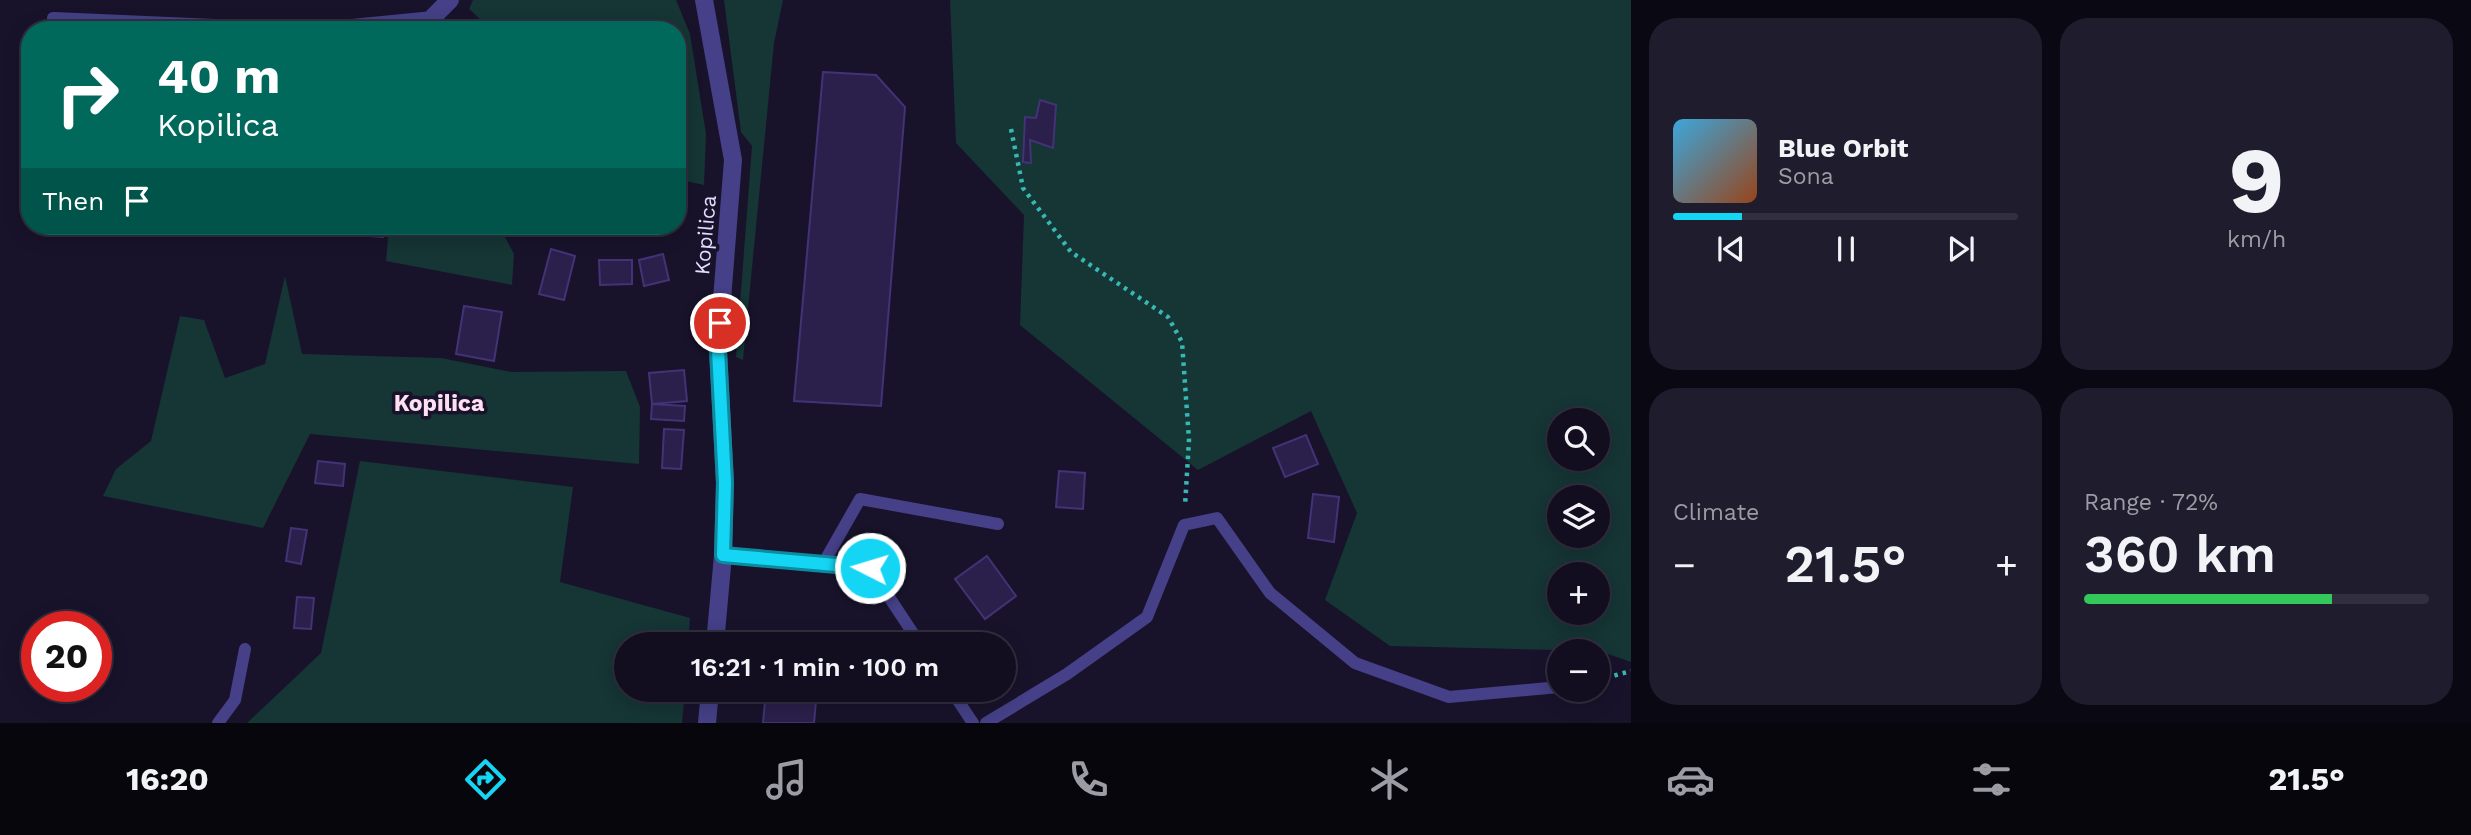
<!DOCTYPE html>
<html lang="en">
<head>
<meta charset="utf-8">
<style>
	:root { --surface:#120e20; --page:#1f1c2d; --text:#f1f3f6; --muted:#9c9ca5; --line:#312e3e; --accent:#14d6f4 }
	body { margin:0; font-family:"Work Sans",sans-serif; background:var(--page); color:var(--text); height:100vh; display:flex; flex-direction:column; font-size:26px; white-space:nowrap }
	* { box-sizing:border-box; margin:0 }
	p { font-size:23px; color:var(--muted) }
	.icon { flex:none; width:38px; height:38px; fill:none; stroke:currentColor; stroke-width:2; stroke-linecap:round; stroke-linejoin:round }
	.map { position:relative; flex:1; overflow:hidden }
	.panel { display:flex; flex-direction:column; gap:18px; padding:18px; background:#0a0812; width:840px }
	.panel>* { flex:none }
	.hud { position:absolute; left:21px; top:21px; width:665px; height:214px; border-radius:28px; box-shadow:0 4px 18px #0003,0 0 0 2px var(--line); background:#00695c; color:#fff; overflow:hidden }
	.controls { position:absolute; left:1547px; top:408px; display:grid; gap:14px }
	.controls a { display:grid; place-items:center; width:63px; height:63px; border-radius:50%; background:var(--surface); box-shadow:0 4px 18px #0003,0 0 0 2px var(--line); font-size:35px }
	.speed { position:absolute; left:21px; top:611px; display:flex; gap:14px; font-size:35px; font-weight:700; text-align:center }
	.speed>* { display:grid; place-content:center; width:91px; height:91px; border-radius:50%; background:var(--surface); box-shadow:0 4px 18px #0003,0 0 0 2px var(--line); line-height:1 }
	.speed .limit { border:10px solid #d22; background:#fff; color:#111 }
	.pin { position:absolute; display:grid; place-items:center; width:60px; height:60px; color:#fff; margin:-30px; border:4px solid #fff; border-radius:50%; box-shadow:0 2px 7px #0007 }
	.me { position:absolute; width:77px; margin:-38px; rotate:275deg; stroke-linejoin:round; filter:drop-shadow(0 0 5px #0008) }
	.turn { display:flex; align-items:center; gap:24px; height:147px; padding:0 21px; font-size:32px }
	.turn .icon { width:91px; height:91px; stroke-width:2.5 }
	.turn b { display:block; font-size:49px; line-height:60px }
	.then { display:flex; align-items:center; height:66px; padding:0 21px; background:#0003; gap:14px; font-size:26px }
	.big { font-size:52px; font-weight:600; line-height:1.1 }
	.panel .card { flex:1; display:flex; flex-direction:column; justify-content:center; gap:10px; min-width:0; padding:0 24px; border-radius:28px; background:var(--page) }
	.panel .dial { align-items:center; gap:0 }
	.dial b { font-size:91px; line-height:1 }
	.song { display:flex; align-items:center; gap:21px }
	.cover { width:84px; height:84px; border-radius:10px; background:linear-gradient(135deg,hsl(200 70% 55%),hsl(20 70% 35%)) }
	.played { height:7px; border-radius:4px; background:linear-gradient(90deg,var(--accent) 20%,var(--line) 20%) }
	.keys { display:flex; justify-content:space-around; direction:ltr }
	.heat { display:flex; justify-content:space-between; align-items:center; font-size:38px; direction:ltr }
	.charge { height:10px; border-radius:5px; background:linear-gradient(90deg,#34c759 72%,var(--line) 0) }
	.panel .tiles { flex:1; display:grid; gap:18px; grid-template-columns:repeat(2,1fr) }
	.trip { position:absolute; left:614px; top:632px; width:402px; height:70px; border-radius:35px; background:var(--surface); box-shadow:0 4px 18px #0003,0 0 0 2px var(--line); font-weight:600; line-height:70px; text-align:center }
	.tab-bar { display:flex; height:112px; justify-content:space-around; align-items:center; background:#07060d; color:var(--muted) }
	.tab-bar .icon { width:49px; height:49px }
	.tab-bar .selected { color:var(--accent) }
	.tab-bar b { font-size:32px; color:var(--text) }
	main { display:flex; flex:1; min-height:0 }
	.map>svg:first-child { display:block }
	.green { fill:#163535; fill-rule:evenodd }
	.building { fill:#2a204b; stroke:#423376; stroke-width:2 }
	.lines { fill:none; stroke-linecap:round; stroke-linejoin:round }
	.path { stroke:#37b8b5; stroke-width:4.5; stroke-dasharray:3.5 5; stroke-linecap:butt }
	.service { stroke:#454087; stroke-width:12 }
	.minor { stroke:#454087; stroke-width:18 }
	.route-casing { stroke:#0d8b9f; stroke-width:18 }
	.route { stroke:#14d6f4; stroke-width:12 }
	.labels { text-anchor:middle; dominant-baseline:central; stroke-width:7; stroke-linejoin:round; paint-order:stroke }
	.street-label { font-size:21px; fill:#e3defd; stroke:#18132b }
	.neighbourhood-label { font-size:23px; font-weight:bold; fill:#fee0f2; stroke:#18132b }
</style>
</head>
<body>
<main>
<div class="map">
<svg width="1631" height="723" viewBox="0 0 1631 723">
	<rect width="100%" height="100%" fill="#18132b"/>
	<path class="green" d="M473 0H676L690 34 706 134 704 185 677 179V30H492L469 9Z
		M724 0H783L774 43 743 360 736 357 752 146 741 132Z
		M950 0H1631V662L1599 651 1390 646 1325 600 1357 513 1311 411 1198 470 1020 325 1024 215 956 143ZM1559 420H1598V458H1559ZM1559 497H1598V536H1559ZM1559 574H1598V612H1559Z
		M389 226H499L514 254 512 285 386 261Z
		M285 276 302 354 441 358 511 372 626 371 640 407 639 464 310 434 263 528 103 496 116 469 151 441 180 316 204 320 225 378 265 364Z
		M360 461 573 487 560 582 690 618 688 644H626V690H685L682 723H247L321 653Z"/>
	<path class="building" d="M823 72 876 75 905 107 881 406 794 401Z
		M1040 100 1056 105 1053 148 1030 140 1031 163 1023 162 1025 117 1036 118Z
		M312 226H383V237L311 232Z
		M551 249 575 256 564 300 539 294Z
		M663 254 669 280 644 286 639 260Z
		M599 260H632V284L600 285Z
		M464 306 502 312 494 361 456 354Z
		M684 370 687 401 652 404 649 373Z
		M652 404 685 406 684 421 651 419Z
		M664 429 684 430 681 469 662 468Z
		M1306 435 1318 464 1285 477 1273 448Z
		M318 461 345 464 343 486 315 483Z
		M1059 471 1085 473 1083 509 1056 507Z
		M1313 494 1339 497 1334 542 1308 538Z
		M291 528 307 530 301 564 286 561Z
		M987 556 1016 596 985 619 955 579Z
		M297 597 314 598 311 629 294 628Z
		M766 690H817L814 723H763Z"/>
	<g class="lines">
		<path class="path" d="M1011 129 1023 188 1071 252 1168 317 1182 342 1189 440 1185 506
			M1598 680 1631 671"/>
		<path class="service" d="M53 18 311 29 433 17
			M723 555 870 568 920 644
			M823 564 860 499 998 524
			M951 690 973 723
			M218 723 235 700 245 649
			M986 723 1067 674 1147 617 1184 525 1217 518 1270 593 1355 663 1449 697 1559 687"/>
		<path class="minor" d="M704 0 733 160 718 350 725 483 723 555 715 644
			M433 17 450 0
			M707 723 710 690"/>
	</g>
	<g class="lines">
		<defs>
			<path id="route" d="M720 323 718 350 725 483 723 555 870 568"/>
		</defs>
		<use href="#route" class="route-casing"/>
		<use href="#route" class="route"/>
	</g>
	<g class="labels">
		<g class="street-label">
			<text transform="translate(705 235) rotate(-85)">Kopilica</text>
		</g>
		<g class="neighbourhood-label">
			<text x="439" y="403">Kopilica</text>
		</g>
	</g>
</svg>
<div class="controls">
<a><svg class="icon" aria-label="search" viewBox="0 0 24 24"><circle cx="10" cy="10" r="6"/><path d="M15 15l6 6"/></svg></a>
<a><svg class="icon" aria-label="layers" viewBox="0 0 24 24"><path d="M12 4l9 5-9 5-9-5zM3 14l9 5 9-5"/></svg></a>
<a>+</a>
<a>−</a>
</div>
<div class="speed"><div class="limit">20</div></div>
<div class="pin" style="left:720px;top:323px;background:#d93025"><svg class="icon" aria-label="arrive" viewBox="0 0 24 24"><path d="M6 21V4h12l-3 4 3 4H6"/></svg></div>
<svg class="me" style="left:870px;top:568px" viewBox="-20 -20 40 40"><circle r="17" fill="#14d6f4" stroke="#fff" stroke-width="3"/><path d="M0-11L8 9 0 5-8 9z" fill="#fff"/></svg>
<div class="trip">16:21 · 1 min · 100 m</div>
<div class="hud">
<div class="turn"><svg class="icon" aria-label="right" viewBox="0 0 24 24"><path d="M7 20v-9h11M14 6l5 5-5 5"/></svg><div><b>40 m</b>Kopilica</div></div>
<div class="then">Then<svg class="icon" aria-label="arrive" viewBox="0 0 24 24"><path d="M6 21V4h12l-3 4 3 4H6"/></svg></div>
</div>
</div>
<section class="panel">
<div class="tiles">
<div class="card">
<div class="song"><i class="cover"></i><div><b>Blue Orbit</b><p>Sona</p></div></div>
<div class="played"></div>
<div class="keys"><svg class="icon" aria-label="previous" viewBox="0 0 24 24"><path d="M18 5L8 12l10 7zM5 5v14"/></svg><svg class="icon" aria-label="pause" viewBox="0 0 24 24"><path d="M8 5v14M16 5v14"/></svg><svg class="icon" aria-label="next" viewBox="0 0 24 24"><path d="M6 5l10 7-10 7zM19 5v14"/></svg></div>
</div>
<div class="card dial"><b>9</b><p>km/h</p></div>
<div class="card"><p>Climate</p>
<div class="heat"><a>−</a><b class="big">21.5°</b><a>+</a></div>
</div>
<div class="card"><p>Range · 72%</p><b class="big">360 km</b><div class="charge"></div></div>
</div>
</section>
</main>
<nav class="tab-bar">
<b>16:20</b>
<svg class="icon selected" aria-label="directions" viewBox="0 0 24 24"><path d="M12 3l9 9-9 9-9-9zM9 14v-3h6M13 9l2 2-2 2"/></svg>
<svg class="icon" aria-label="music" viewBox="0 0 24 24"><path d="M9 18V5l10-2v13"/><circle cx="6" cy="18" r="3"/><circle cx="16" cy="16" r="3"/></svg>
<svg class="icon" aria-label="phone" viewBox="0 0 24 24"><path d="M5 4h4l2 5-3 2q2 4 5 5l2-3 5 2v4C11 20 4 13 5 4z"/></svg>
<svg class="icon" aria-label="climate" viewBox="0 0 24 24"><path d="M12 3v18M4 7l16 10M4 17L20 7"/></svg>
<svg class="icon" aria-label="car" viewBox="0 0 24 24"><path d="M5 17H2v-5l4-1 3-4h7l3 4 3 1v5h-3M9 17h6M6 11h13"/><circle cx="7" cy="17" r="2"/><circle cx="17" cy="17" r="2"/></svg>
<svg class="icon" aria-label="filters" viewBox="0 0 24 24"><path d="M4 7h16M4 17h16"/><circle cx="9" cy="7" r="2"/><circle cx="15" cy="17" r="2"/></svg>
<b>21.5°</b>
</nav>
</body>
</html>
